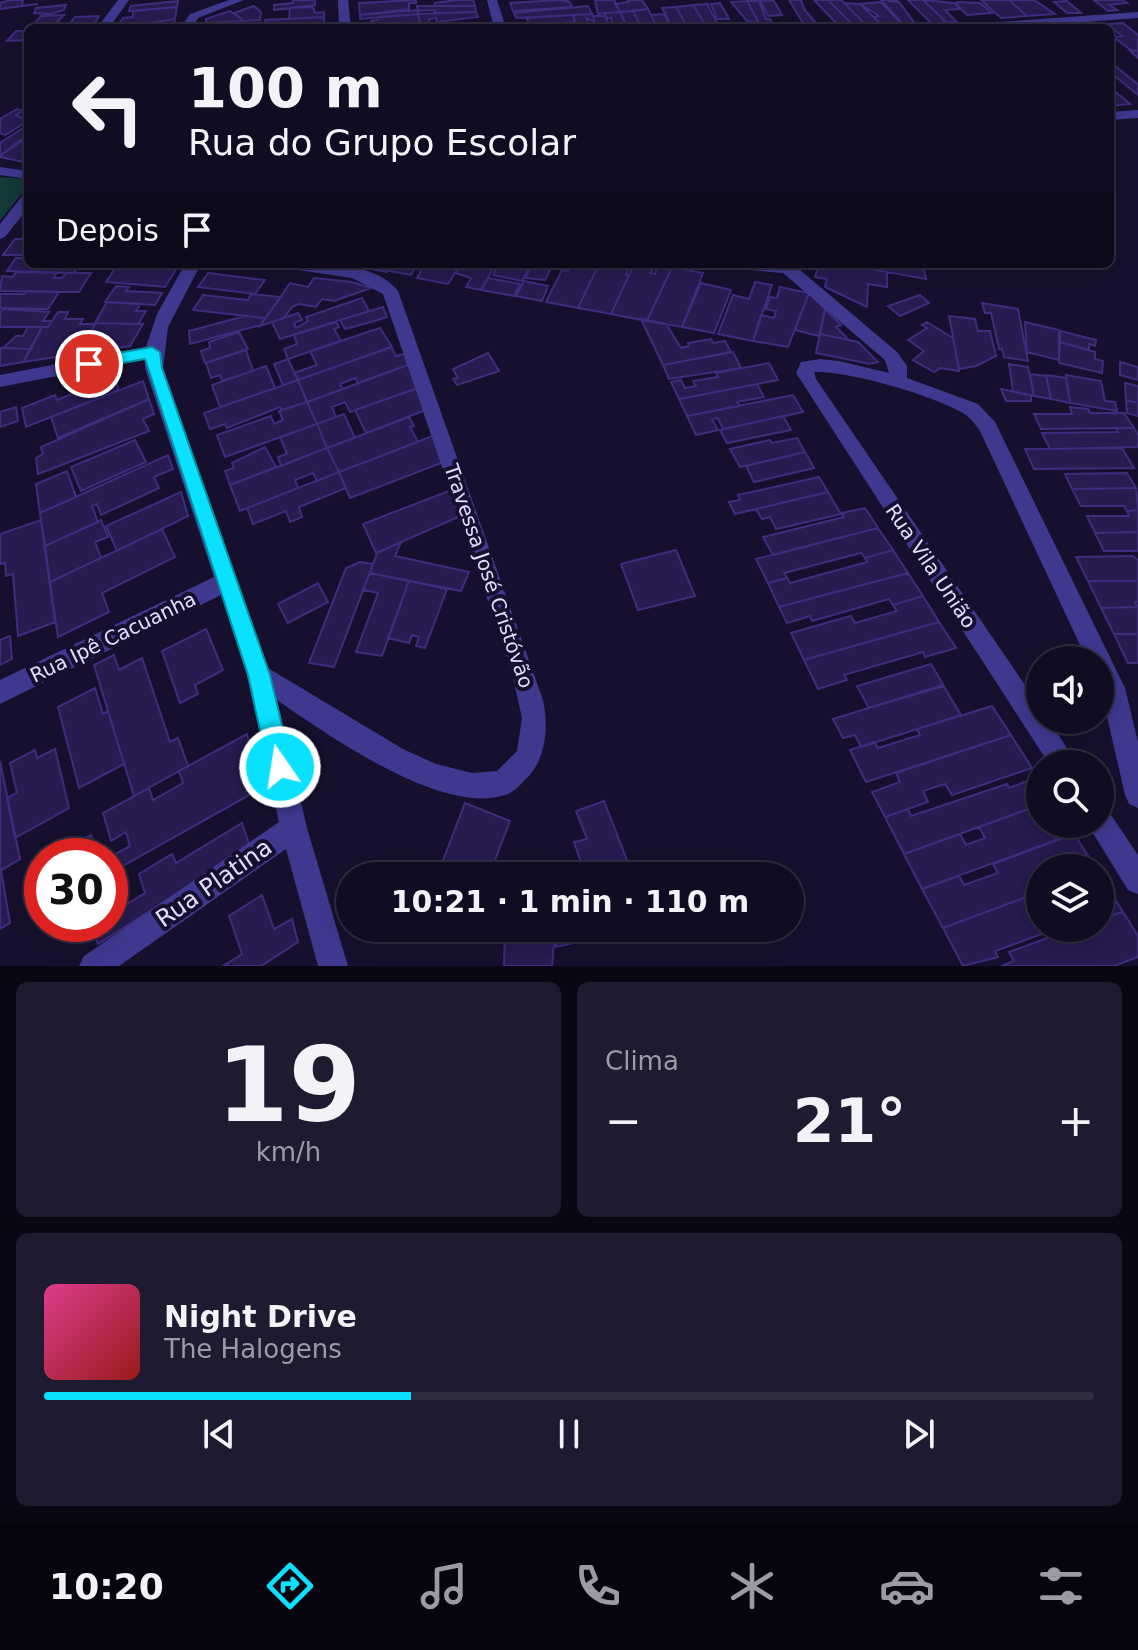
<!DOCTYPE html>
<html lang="pt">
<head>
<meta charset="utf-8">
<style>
	:root { --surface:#100c22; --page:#1e1a2f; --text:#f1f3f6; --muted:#9c9ba5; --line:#302c40; --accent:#09e1ff }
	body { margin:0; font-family:"DejaVu Sans",sans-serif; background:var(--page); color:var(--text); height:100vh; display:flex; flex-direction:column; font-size:30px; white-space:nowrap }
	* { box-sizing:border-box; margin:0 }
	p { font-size:26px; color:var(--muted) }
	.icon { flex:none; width:44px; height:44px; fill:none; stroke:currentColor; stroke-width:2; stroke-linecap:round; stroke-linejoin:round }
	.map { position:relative; height:966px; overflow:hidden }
	.panel { display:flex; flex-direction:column; gap:16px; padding:16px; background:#090713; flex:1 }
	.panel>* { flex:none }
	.top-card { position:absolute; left:24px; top:24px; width:1090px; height:244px; border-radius:12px; box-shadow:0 4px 20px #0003,0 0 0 2px var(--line); background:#100c22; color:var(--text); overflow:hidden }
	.controls { position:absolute; left:1026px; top:646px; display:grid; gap:16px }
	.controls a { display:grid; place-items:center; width:88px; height:88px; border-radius:50%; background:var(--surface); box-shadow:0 4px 20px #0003,0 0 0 2px var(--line); font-size:40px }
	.speed { position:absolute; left:24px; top:838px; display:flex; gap:16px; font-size:40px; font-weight:700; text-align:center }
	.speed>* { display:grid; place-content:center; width:104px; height:104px; border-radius:50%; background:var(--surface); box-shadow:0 4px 20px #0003,0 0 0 2px var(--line); line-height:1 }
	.speed .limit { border:12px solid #d22; background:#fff; color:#111 }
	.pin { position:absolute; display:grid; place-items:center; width:68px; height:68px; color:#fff; margin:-34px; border:4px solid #fff; border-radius:50%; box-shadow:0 2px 8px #0007 }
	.me { position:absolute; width:88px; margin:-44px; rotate:347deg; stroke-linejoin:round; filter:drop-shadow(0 0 6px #0008) }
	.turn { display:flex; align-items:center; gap:28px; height:168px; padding:0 32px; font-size:36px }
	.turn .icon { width:104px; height:104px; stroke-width:2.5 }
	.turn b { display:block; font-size:56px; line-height:68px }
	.then { display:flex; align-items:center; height:76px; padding:0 32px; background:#0003; gap:16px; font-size:30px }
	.big { font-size:60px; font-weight:600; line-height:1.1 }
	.panel .card { flex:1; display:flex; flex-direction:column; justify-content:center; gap:12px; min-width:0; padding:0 28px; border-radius:12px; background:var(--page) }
	.panel .dial { align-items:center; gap:0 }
	.dial b { font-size:104px; line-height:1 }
	.song { display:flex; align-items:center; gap:24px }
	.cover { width:96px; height:96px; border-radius:12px; background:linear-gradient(135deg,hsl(330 70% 55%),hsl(0 70% 35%)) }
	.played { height:8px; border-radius:4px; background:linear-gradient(90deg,var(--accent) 35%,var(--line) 35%) }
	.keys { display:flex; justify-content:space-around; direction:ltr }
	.heat { display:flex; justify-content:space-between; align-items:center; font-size:44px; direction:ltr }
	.panel .tiles { flex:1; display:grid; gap:16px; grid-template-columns:1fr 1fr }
	.card:last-child { grid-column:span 2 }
	.trip { position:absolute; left:336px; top:862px; width:468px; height:80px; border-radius:40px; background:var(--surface); box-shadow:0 4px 20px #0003,0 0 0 2px var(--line); font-weight:600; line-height:80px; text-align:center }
	.menu { display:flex; height:128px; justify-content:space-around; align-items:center; background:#06050e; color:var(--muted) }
	.menu .icon { width:56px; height:56px }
	.menu .on { color:var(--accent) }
	.menu b { font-size:36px; color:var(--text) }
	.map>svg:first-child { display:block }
	.green { fill:#133938 }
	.building { fill:#271b50; stroke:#3e2c7d; stroke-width:2 }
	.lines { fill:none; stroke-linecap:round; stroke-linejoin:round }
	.minor { fill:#3e398f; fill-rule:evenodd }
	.route { fill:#09e1ff; stroke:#0692a6; stroke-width:2 }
	.labels { text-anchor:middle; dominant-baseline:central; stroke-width:8; stroke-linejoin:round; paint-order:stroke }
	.street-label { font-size:20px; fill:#e2ddff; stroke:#16102e }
	.near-street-label { font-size:24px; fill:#e2ddff; stroke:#16102e }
</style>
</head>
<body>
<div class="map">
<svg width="1138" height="966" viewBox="0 0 1138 966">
	<rect width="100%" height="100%" fill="#16102e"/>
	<path class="green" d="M0 177 28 179V185L0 221Z"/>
	<path class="building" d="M10 0H23L22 6 38 4 0 9V3Z
		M293 0H315V5L274 10V5L293 3Z
		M416 0V3H409V9L360 15 359 3Z
		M457 0H473L475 6H434L435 3Z
		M558 0H569L562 1 570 2 572 7 513 11 510 3Z
		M595 0H614L620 12 598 14Z
		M628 0H642L648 9 620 12 615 4 629 2Z
		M773 0 777 6 782 15 768 16 760 1Z
		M801 0 804 9 820 28H806L789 0Z
		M814 0H828L856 28H841Z
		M828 0H841L869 28H856Z
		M881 0H898L888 1 899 2 916 25H904Z
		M908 0H923L946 22 932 24Z
		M923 0 954 3 960 9 945 10 957 22H946Z
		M981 0H1009L1027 16 1001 18Z
		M1009 0H1034L1055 14 1027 16Z
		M1094 0H1122L1127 3 1109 5 1117 10 1108 11Z
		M178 1 177 7 129 11 131 6Z
		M747 1 759 23 747 21 731 2Z
		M747 1H759L766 19H770L774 28H762Z
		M1067 1 1081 13H1067L1054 2Z
		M881 2 903 26 884 27 873 17 879 16 860 4Z
		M957 2 980 3 992 13 967 15 956 4Z
		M720 3 727 15 729 19H717L711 4Z
		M844 3 860 4 884 27 869 28Z
		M708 4 709 8 720 28H707L693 5Z
		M66 5 64 10 51 14 34 13 36 8Z
		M693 5 707 28H688L676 7Z
		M254 6 261 12 260 20 244 21 234 13Z
		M417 6H475L476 12 434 13 435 10 418 11Z
		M588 6 592 14 516 18 514 13Z
		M177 7 175 19 116 28 123 18 133 17V11Z
		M313 7 315 13 324 12V17L289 19 290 8Z
		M676 7 688 28H673L662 8Z
		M648 9 651 15 658 28H642L633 11Z
		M418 10V14L360 19V15Z
		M230 11 244 21 206 23V19Z
		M633 11 642 28H628L620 12Z
		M476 12 478 17 437 22 436 18 429 19 430 24 420 25 418 14Z
		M620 12 628 28H613L611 18H607L604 13Z
		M418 14 420 23 371 27V21L378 20V17Z
		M592 14 595 22 586 18 589 25 577 26 573 15Z
		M664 14 670 26 673 28H658L651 15Z
		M64 15 54 25H33L41 16Z
		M573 15 575 22 529 26 527 18Z
		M99 16 93 26 67 27 75 17Z
		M593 16H605L611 28H597Z
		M324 17V23L264 26 265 20Z
		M175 19 174 28H117Z
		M575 22 578 28 523 26H529Z
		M324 23V28H264L282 25Z
		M420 23 421 28H361L371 27Z
		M1123 23 1138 35V58L1130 51H1137L1131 50 1113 37 1122 36 1107 24Z
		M16 31H28V40L7 41Z
		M1110 62 1138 84V95L1110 72Z
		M1110 87 1130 104 1110 106Z
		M17 109 23 111 16 115 28 121 5 135 0 133V119Z
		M28 125V134L0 156V143Z
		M28 137V163L0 157 4 153Z
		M15 239H28V255H3Z
		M16 258H28V264H80L74 273 7 271Z
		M118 264 177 268 165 287 106 282Z
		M357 264H391L387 272 356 266Z
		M394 264H425L422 270 414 269 411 275 389 271Z
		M425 264H461L448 284 417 278Z
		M479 264H496L481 290 466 287 471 278 455 273 459 267 471 269Z
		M499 264H531L522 281 493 275Z
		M533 264H553L545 280 525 278Z
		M571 264H599L578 308 546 302 562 270 568 271Z
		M599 264H634L630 265 626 275H629L611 314 578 308Z
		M634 264H655L651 273 655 274 658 265 672 267 647 321 611 314Z
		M819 264H845L887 272V287L868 284 867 307 825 287 827 279 815 277Z
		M881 264H916L917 269 924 270 926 279 881 271Z
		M672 267 703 273 682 327 647 321Z
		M16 272 57 273 53 278H62L66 273H91L79 292 0 291 2 276 13 277Z
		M208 273 265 280 255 294 198 287Z
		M314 278 352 282 371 288 334 301 322 299 316 307 299 304 292 307 284 318 260 326 290 283 308 287Z
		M488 278 520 284 514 296 481 290Z
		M524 281 548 286 542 301 516 296Z
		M755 282 772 285 753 341 718 334 733 295 749 299Z
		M701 283 731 290 714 333 682 327Z
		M116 286 129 287 126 291 162 293 155 305 105 302Z
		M780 287 809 293 788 347 753 341 761 315 774 318 776 311 766 309 770 297 777 298Z
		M27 291 59 292 48 309 0 308V294H25Z
		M809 293 825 309 819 336 795 330Z
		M251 294 281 297 265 318 193 310 203 295 248 300Z
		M920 295 929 303 900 316 888 306Z
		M362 298 369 311 280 339 272 322 298 313 302 320 294 323 296 328 308 321 306 317Z
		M107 302 141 304 136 311H146L138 324 95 323Z
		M982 303 1018 309 1028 361 1004 357 1002 349H999L991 313H985Z
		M383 307 387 317 371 322 345 329 340 320Z
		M5 309 49 312 43 321H52L48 327H0V311Z
		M825 309 841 325 836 327 849 340 820 334Z
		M58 312H68L65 319H83L80 324H95L82 349H66L62 356 23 362 42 327H48Z
		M245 316 265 318 261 325 190 344 189 331Z
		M949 316 975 319 978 331H990L996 356 976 366 959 369Z
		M641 319 666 324 681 348 689 346 688 343 711 339 713 343 725 341 731 352 663 365Z
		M336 322 339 327 334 329 341 341 288 359 284 349 297 344 294 335Z
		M927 322 953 338 959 371 940 368 934 372 913 360 924 351 908 340 927 328 922 325Z
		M1025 322 1059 330V360L1027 352Z
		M95 323 138 324H143L130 346 80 353Z
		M28 327H42L31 349 3 348 16 336H23Z
		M380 328 392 347 298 380 294 373 317 365 310 351Z
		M1060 331 1096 340 1095 346 1089 344V350L1060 342Z
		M239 332 248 349 205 363 201 351 210 348 209 342Z
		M820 334 858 342 878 362 870 364 816 353Z
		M1060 342 1095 352V359L1103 361 1102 373 1059 363Z
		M391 347 396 356 404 354 408 365 358 383 355 378 340 384 343 389 307 402 298 380Z
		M0 348H3L31 349 23 362 0 366Z
		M246 350 253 371 222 381 220 375 211 378 206 363Z
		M733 352 741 368 669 379 663 365Z
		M488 353 499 371 457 385 453 379 458 378 453 369Z
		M288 359 298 380 283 385 274 364Z
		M1120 362 1138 367V380L1120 375Z
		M769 363 778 380 679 399 671 382 681 380 685 388 696 386 693 381 718 377 716 373Z
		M1009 364 1028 367 1034 396 1013 392Z
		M408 365 418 388 350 412 345 402 332 407 336 417 317 424 307 402Z
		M266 366 275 388 220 407 212 385Z
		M1030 374 1046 376 1051 399 1034 396Z
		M1046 375 1066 378 1070 403 1051 399Z
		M1066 375 1101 381 1105 401 1115 402 1117 411 1070 403Z
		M114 377 119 390 26 427 22 408 55 395 57 400Z
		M298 380 307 402 282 410 280 407 227 428 225 424 210 429 204 413Z
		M143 381 149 399 58 438 51 417Z
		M1125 383 1138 386V403L1126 400Z
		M757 384 764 397 737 402 739 406 687 416 679 399Z
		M418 388 426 410 366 433 355 410Z
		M1001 389 1031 395V401H1006Z
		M793 395 803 412 723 429 718 418 712 419 718 430 696 435 687 416Z
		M149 399 154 414 143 419 149 431 38 474 36 458 43 454 41 447Z
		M1126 400 1138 403V416L1127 413Z
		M307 402 317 424 225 457 217 435 271 416 274 424 283 420 279 411Z
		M16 407 18 421 0 427V412Z
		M1070 407 1088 409 1090 413H1124L1134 428 1041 429 1034 414H1072Z
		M344 414 355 438 327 448 317 424Z
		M783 416 791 430 727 443 720 430Z
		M409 417 414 426 410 427 418 442 339 472 327 448Z
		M317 424 327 448 281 466 278 457 287 454 280 437Z
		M1115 428H1134L1138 435V447L1050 449 1042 433 1118 432Z
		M435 435 444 462 350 498 339 472Z
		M797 438 805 452 740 467 730 449 770 440 772 443Z
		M135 440 146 462 81 491 71 467Z
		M265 447 276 467 230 485 225 471 234 468 232 463Z
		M327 448 339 472 317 481 313 473 295 480 298 488 240 511 230 485Z
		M1122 448 1134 468 1034 469 1025 449Z
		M805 452 814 468 754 482 746 466Z
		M168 455 173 469 154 477 159 488 101 515 97 504 92 506 98 522 45 546 40 513Z
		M67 471 76 497 40 513 36 484Z
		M339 472 346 488 299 507 302 517 290 522 286 511 253 524 247 508Z
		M1127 473 1136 488 1072 489 1065 474Z
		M819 477 828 492 735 514 729 502 740 500 738 495Z
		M1136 488 1138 510 1127 511 1124 506H1081L1072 489Z
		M454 489 463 515 376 553 363 524Z
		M181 492 188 516 117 551 106 526Z
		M828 492 841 514 776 529 770 517 762 519 756 509Z
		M865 508 878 528 773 555 763 537 844 517 842 513Z
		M1138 510V532L1095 533 1087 516H1129L1127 511Z
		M41 520 55 622 18 636 13 574 6 576 5 563 0 564V534Z
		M101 520 108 537 95 542 101 558 50 582 45 546Z
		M878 528 893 550 865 558 861 553 784 573 787 578 768 583 756 559Z
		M162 529 175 557 102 593 109 612 58 637 50 582Z
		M1138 532V551H1104L1095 533Z
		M401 542 395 556 469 572 461 591 370 573 377 553Z
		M676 550 695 596 638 610 621 564Z
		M893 550 908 573 779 607 768 583 787 578 790 583 867 562 865 558Z
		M1133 556 1138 560V581H1088L1076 557Z
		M360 562 373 564 334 667 309 663 346 568Z
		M370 573 409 581 382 656 356 652 378 593 363 590Z
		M908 573 923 596 893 605 889 599 812 621 810 616 787 623 779 607Z
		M409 581 447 589 425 648 416 646 419 637 412 635 409 643 388 638Z
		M1088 581H1138V602H1135L1138 607 1101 608Z
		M318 583 328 602 288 623 278 604Z
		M923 596 939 622 804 660 791 633 851 616 855 623 897 611 893 605Z
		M1138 607V634H1114L1101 608Z
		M939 622 956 648 925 657 923 652 844 675 847 680 818 689 804 660Z
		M206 629 223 670 195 685 198 694 180 703 162 651Z
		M1114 634H1138V663H1128Z
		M10 636 12 659 0 665V640Z
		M114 655 119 670 142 658 170 742 178 738 188 766 134 796 94 665Z
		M931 664 944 686 869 708 857 686Z
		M943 685 961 715 861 747 855 735 843 738 833 719Z
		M95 688 103 714 108 711 124 764 79 788 58 707Z
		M992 706 1011 735 866 782 850 750 874 742 878 748 920 735 917 729Z
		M247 734 260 789 110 873V857L130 846 126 832 111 841 103 813 149 788 153 800 183 783 179 771Z
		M1011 735 1032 768 952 795 945 784 923 791 928 802 885 817 872 792 900 782 896 773Z
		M55 749 69 808 15 838 7 798 17 793 10 763 35 750 37 758Z
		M0 761 20 859 0 871Z
		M1030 780 1040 796V805L904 854 885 817 908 809 911 816 1007 784 1009 788Z
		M604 801 632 873 619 876H586L574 842 587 839 576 811Z
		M465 803 510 821 489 876H437Z
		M1040 805V824H1063L1070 835 922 889 904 854 960 834 966 845 985 838 979 827Z
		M242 823 250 847 98 944 92 925 110 924V914L145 893 139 874 172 854 176 863Z
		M1074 834 1096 868H1040V892L943 928 922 889 959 876 964 885 998 873 993 864Z
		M91 835 97 856H74L72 845Z
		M1 870 10 923 0 929V871Z
		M1100 875 1123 912 1100 919Z
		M1040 892V928H1058L995 951 998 957 963 966 943 928Z
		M262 895 274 929 292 919 298 942 261 966H223L242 954 229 916Z
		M1123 912 1138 936V957L1114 966H1001L1014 961 1009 952 1075 928H1100V919Z
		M438 928H470L466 939Z
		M555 928H639L556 947Z
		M505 930 555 932 552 966H504Z"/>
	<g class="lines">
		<path class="minor" d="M118 0H129L109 28H97Z
			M229 0H244L198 18 192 28H180L190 14Z
			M338 0H348L351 28H339Z
			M487 0H497L506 28H494Z
			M1138 12V18L1005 28H952L958 25Z
			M1138 110V118L1110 120V112Z
			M0 167 28 171V179L0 175Z
			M28 194V208L5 237 0 239V224L23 195Z
			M185 264H201L168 327 163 368 268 668 403 749 436 764 472 773 497 771 517 751 522 718 511 669 383 294 352 278 291 269 283 264C319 264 373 260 398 291L543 700C549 727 546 761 525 780 519 786 513 793 505 795 442 816 328 735 277 700L307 828 348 966H318L286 849 119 966H79L84 956 279 822 247 675 221 595 0 704V680L214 577 145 368V359L0 387V375L146 347 157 314Z
			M730 264H793L897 352 907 366V378L978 404 995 422 1125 688 1138 742V808L1129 804 1125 795 1100 686V660H1087L980 431C975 424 970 417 963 413 932 395 850 371 814 372L816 379 1040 707V720H1049L1077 764H1049L796 373 801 362 820 359 839 361 889 373 885 360 783 273 738 269Z
			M1100 808 1109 812 1138 855V894L1128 890 1091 830 1088 824H1100Z"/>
	</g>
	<path class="route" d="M152 347 160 352 162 368 270 675 292 767 288 775 280 778 272 775 268 767 248 675 145 359 89 369 81 364 89 358Z"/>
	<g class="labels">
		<g class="street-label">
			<text transform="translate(931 566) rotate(56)">Rua Vila União</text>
			<text transform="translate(489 576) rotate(71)">Travessa José Cristóvão</text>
			<text transform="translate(113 637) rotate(-26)">Rua Ipê Cacuanha</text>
		</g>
		<g class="near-street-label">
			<text transform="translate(214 883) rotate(-35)">Rua Platina</text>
		</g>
	</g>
</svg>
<div class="controls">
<a><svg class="icon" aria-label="sound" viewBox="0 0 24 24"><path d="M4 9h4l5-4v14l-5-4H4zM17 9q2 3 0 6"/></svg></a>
<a><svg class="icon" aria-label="search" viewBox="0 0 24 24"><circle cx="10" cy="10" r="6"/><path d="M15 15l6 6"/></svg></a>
<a><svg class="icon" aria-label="layers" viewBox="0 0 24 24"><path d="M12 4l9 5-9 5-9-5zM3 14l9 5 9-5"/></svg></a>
</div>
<div class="speed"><div class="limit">30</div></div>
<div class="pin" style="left:89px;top:364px;background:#d93025"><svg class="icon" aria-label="arrive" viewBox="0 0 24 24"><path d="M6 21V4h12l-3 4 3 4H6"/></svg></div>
<svg class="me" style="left:280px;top:767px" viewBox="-20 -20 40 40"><circle r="17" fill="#09e1ff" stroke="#fff" stroke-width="3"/><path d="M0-11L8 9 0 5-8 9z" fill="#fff"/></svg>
<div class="trip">10:21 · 1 min · 110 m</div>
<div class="top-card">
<div class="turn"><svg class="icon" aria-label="left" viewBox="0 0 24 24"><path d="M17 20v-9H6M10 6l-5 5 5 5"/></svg><div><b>100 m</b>Rua do Grupo Escolar</div></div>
<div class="then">Depois<svg class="icon" aria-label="arrive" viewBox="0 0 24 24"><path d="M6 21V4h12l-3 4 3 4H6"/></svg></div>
</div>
</div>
<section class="panel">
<div class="tiles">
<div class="card dial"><b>19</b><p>km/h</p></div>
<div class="card"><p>Clima</p>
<div class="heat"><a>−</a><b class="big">21°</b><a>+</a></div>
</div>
<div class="card">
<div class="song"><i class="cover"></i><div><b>Night Drive</b><p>The Halogens</p></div></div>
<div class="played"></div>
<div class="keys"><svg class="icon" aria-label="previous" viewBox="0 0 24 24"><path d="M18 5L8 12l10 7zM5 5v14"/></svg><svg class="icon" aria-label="pause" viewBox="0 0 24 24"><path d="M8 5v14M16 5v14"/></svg><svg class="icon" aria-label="next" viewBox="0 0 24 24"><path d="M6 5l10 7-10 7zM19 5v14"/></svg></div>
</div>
</div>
</section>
<nav class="menu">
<b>10:20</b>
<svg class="icon on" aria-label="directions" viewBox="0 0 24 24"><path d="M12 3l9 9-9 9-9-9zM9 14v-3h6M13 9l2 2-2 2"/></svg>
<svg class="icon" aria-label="music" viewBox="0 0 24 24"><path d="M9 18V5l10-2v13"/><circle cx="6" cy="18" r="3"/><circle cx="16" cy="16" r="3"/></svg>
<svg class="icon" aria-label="phone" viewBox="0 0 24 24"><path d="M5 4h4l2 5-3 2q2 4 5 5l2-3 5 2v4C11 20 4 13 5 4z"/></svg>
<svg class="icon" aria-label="climate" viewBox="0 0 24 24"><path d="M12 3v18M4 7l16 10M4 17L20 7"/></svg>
<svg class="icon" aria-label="car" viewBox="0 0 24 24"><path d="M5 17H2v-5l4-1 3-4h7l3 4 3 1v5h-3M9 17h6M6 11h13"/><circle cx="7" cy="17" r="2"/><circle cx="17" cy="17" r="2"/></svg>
<svg class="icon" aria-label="filters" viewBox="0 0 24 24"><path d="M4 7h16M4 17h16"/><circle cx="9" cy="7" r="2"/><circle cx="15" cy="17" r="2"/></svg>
</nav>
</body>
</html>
